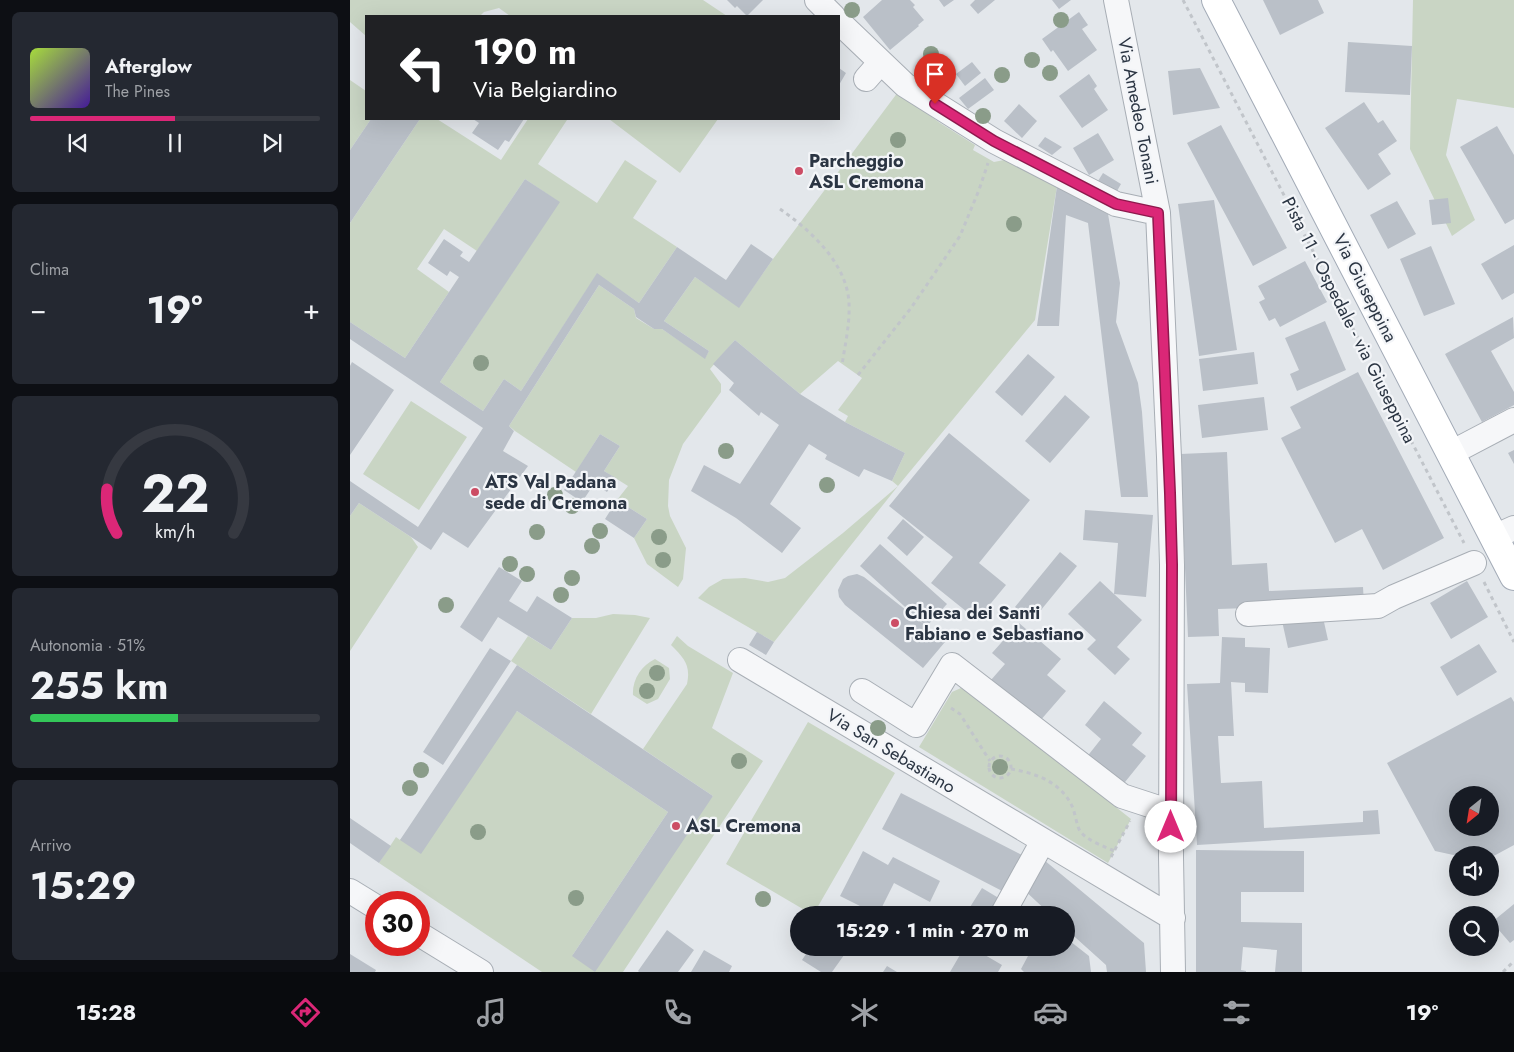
<!DOCTYPE html>
<html lang="it">
<head>
<meta charset="utf-8">
<style>
	:root { --surface:#171b24; --page:#242831; --text:#f1f3f6; --muted:#9ea1a6; --line:#363941; --accent:#db2777 }
	body { margin:0; font-family:Jost,sans-serif; background:var(--page); color:var(--text); height:100vh; display:flex; flex-direction:column; font-size:19px; white-space:nowrap }
	* { box-sizing:border-box; margin:0 }
	p { font-size:16px; color:var(--muted) }
	.icon { flex:none; width:28px; height:28px; fill:none; stroke:currentColor; stroke-width:2; stroke-linecap:round; stroke-linejoin:round }
	.map { position:relative; flex:1; overflow:hidden }
	.panel { display:flex; flex-direction:column; gap:12px; padding:12px; background:#0d0f14; width:350px }
	.panel>* { flex:none }
	.hud { position:absolute; left:15px; top:15px; width:475px; height:105px; border-radius:0px; box-shadow:0 5px 20px #0002; background:#202124; color:#fff; overflow:hidden }
	.needle { width:32px; rotate:210deg }
	.fabs { position:absolute; left:1099px; top:786px; display:grid; gap:10px }
	.fabs a { display:grid; place-items:center; width:50px; height:50px; border-radius:50%; background:var(--surface); box-shadow:0 5px 20px #0002; font-size:25px }
	.speed { position:absolute; left:15px; top:891px; display:flex; gap:10px; font-size:25px; font-weight:700; text-align:center }
	.speed>* { display:grid; place-content:center; width:65px; height:65px; border-radius:50%; background:var(--surface); box-shadow:0 5px 20px #0002; line-height:1 }
	.speed .limit { border:8px solid #d22; background:#fff; color:#111 }
	.pin { position:absolute; display:grid; place-items:center; width:42px; height:42px; color:#fff; margin:-51px -21px; border-radius:50% 50% 50% 0; rotate:-45deg; box-shadow:0 0 5px #0007 }
	.pin .icon { rotate:45deg }
	.me { position:absolute; width:55px; margin:-28px; rotate:0deg; stroke-linejoin:round; filter:drop-shadow(0 0 4px #0008) }
	.turn { display:flex; align-items:center; gap:18px; height:105px; padding:0 25px; font-size:22px }
	.turn .icon { width:65px; height:65px; stroke-width:2.5 }
	.turn b { display:block; font-size:35px; line-height:42px }
	.big { font-size:38px; font-weight:700; line-height:1.1 }
	.panel .card { flex:1; display:flex; flex-direction:column; justify-content:center; gap:8px; min-width:0; padding:0 18px; border-radius:8px; background:var(--page) }
	.panel .dial { align-items:center; gap:0 }
	.dial svg { height:130px; overflow:visible; fill:none; stroke:var(--line); stroke-width:7; stroke-linecap:round; text-anchor:middle }
	.dial text { fill:var(--text); stroke:none }
	.song { display:flex; align-items:center; gap:15px }
	.cover { width:60px; height:60px; border-radius:8px; background:linear-gradient(135deg,hsl(80 70% 55%),hsl(260 70% 35%)) }
	.played { height:5px; border-radius:2px; background:linear-gradient(90deg,var(--accent) 50%,var(--line) 50%) }
	.keys { display:flex; justify-content:space-around; direction:ltr }
	.heat { display:flex; justify-content:space-between; align-items:center; font-size:28px; direction:ltr }
	.charge { height:8px; border-radius:4px; background:linear-gradient(90deg,#34c759 51%,var(--line) 0) }
	.trip { position:absolute; left:440px; top:906px; width:285px; height:50px; border-radius:25px; background:var(--surface); box-shadow:0 5px 20px #0002; font-weight:700; line-height:50px; text-align:center }
	.tabs { display:flex; height:80px; justify-content:space-around; align-items:center; background:#090b0e; color:var(--muted) }
	.tabs .icon { width:35px; height:35px }
	.tabs .current { color:var(--accent) }
	.tabs b { font-size:22px; color:var(--text) }
	main { display:flex; flex:1; min-height:0 }
	.map>svg:first-child { display:block }
	.green { fill:#c9d5c4 }
	.building { fill:#bac0c8; fill-rule:evenodd }
	.lines { fill:none; stroke-linecap:round; stroke-linejoin:round }
	.minor-casing { stroke:#a8aeb5; stroke-width:26 }
	.major-casing { stroke:#a3abb7; stroke-width:30 }
	.path { stroke:#c1c5ca; stroke-width:3; stroke-dasharray:4 4; stroke-linecap:butt }
	.minor { stroke:#f6f7f9; stroke-width:24 }
	.major { stroke:#fff; stroke-width:28 }
	.tree { fill:#8a9c89 }
	.route-casing { stroke:#8e194d; stroke-width:12 }
	.route { stroke:#db2777; stroke-width:9 }
	.poi-dot { fill:#cc4c64; stroke:#f3f5f8; stroke-width:2 }
	.labels { text-anchor:middle; dominant-baseline:central; stroke-width:4.5; stroke-linejoin:round; paint-order:stroke }
	.street-label { font-size:18px; fill:#2b3543; stroke:#f3f5f8 }
	.poi-label { font-size:18px; font-weight:bold; fill:#2b3543; stroke:#f3f5f8; text-anchor:start }
</style>
</head>
<body>
<main>
<section class="panel">
<div class="card">
<div class="song"><i class="cover"></i><div><b>Afterglow</b><p>The Pines</p></div></div>
<div class="played"></div>
<div class="keys"><svg class="icon" aria-label="previous" viewBox="0 0 24 24"><path d="M18 5L8 12l10 7zM5 5v14"/></svg><svg class="icon" aria-label="pause" viewBox="0 0 24 24"><path d="M8 5v14M16 5v14"/></svg><svg class="icon" aria-label="next" viewBox="0 0 24 24"><path d="M6 5l10 7-10 7zM19 5v14"/></svg></div>
</div>
<div class="card"><p>Clima</p>
<div class="heat"><a>−</a><b class="big">19°</b><a>+</a></div>
</div>
<div class="card dial"><svg viewBox="0 0 100 80">
<path d="M14 69A42 42 0 1 1 86 69"/>
<path d="M14 69A42 42 0 0 1 8 42" stroke="#db2777"/>
<text x="50" y="56" font-size="32" font-weight="700">22</text>
<text x="50" y="72" font-size="11">km/h</text>
</svg></div>
<div class="card"><p>Autonomia · 51%</p><b class="big">255 km</b><div class="charge"></div></div>
<div class="card"><p>Arrivo</p><b class="big">15:29</b></div>
</section>
<div class="map">
<svg width="1164" height="972" viewBox="0 0 1164 972">
	<rect width="100%" height="100%" fill="#e3e7eb"/>
	<path class="green" d="M0 0H353L377 16H160L149 8 134 12 130 16H16V36L0 22Z
		M1063 0H1164V108L1107 99 1096 155 1125 220 1102 236 1060 149Z
		M0 80 16 91V119H21L0 150Z
		M548 92 590 123 625 145 623 150 644 162 654 160 707 186 685 320 548 486 424 642 348 598 359 587 373 579 395 578 418 582 435 578 493 533 548 486 542 481 555 453 495 422 498 416 488 410 512 378 488 361 450 394 385 340 360 369 371 384V392L333 444 319 480 318 506 320 516 336 548 333 579 328 587 297 564 284 538 297 519 267 500 278 486 254 471 270 446 250 434 226 472 165 431 159 426 249 285 284 309 286 318 304 329H312L355 358 359 351 314 321 345 277 389 307 423 259Z
		M70 119H87L151 160 178 119H215L217 120 188 164 247 203 275 160 307 181 283 218 327 247 289 303 247 274 171 391 154 379 133 411 90 382 209 202 175 179 127 251 94 229 67 269 99 292 55 358 0 322V223Z
		M259 119H368L330 173Z
		M61 401 117 437 69 510 13 474Z
		M9 503 61 537 68 547 0 651V516Z
		M263 614 285 615 300 618 241 714 161 661 178 636 201 650 222 618H246Z
		M327 636 338 646 383 673 362 728 413 761 273 972H192L29 863 46 837 50 840 167 711 318 812 222 956 363 796 293 749 337 684C341 665 334 658 321 645Z
		M305 659 319 668 320 679 308 699 297 704 283 695C282 680 291 666 305 659Z
		M611 688 619 691 781 819 758 863 569 747 602 692Z
		M458 722 545 773 463 915 376 864Z"/>
	<path class="building" d="M377 0H413L397 16 387 6 385 8Z
		M532 0H560L565 5 563 7 574 20 568 25 569 26 540 50 513 17Z
		M589 0H604L594 7Z
		M625 0H645L628 14 620 5Z
		M702 0H721L709 9Z
		M913 0H968L974 13 930 35Z
		M729 12 738 25 732 29 747 50 718 71 703 50 701 52 692 39Z
		M998 42 1062 46 1060 95 995 92Z
		M622 62 631 73 615 86 606 74Z
		M489 68 496 73 489 85Z
		M850 68 870 108 823 115 818 71Z
		M739 74 747 86 744 89 758 110 732 128 709 96Z
		M635 78 644 90 618 109 609 98Z
		M1014 102 1028 123 1033 120 1047 141 1028 154 1041 174 1018 190 975 128Z
		M669 104 687 121 672 138 654 121Z
		M21 119H70L0 223V150Z
		M123 119H174L159 142 155 140 148 150 122 133 129 123Z
		M871 125 937 248 903 266 837 143Z
		M1147 126 1164 155V219L1155 224 1110 147Z
		M748 133 764 160 739 175 723 148Z
		M695 137 712 147 702 155 688 146Z
		M753 173 771 184 767 191 748 181Z
		M175 179 210 202 90 382 133 411 154 379 171 391 247 273 289 303 327 247 376 280 401 244 423 259 389 308 345 277 314 321 359 351 355 359 312 329H304L286 317 284 309 249 285 159 426 164 431 153 451 178 466 118 548 93 532 81 550 9 503 0 516V481L68 527 133 428 0 339V322L55 358 109 277 100 271 97 276 78 263 94 239 113 252 110 256 119 262Z
		M707 186 758 214 770 283 766 322 788 383 792 412 798 497H771L738 223 716 215 709 326H687Z
		M1098 198 1101 223 1082 225 1079 200Z
		M864 200 887 350 849 356 828 204Z
		M1047 201 1066 234 1038 249 1020 215Z
		M1164 245V293L1152 300 1131 264Z
		M1081 246 1105 304 1074 316 1050 259Z
		M955 261 977 302 930 327 925 318 919 321 909 302 915 299 908 286Z
		M1163 317 1164 338 1141 351 1164 392V405L1132 422 1095 354Z
		M975 321 996 370 947 391 940 374 949 370 935 338Z
		M385 340 450 394 495 422 555 453 542 481 514 469 509 477 475 459 477 455 459 444 420 504 451 528 432 553 386 518 341 491 354 465 390 484 429 425 411 412 409 416 379 390 384 383 363 364Z
		M904 352 908 384 853 391 849 359Z
		M678 354 705 377 672 416 645 392Z
		M2 362 44 390 0 455V366Z
		M1008 372 1094 538 1033 570 1012 529 985 543 931 438 951 428 940 407Z
		M715 395 740 417 700 463 675 441Z
		M914 397 918 430 852 438 848 405Z
		M599 433 680 500 629 563 656 585 627 620 581 583 603 557 539 506Z
		M250 434 270 446 254 471 266 478 257 492 244 484 232 502 214 490Z
		M1164 450V464L1158 453Z
		M877 452 882 565 917 563 919 591 1013 587 1014 604 868 609 869 636 838 637 830 454Z
		M267 500 297 519 284 538 255 519Z
		M735 510 803 515 796 597 764 594 768 543 733 540Z
		M553 519 574 537 557 556 537 538Z
		M530 544 597 604 576 627 595 642 573 668 495 605 489 597 488 590 493 579 498 576 507 574 514 577 575 625 510 566Z
		M710 552 727 566 682 621 665 607Z
		M149 567 172 581 159 601 177 612 187 596 222 618 201 650 148 617 132 642 110 627Z
		M750 581 792 620 767 647 780 659 765 675 737 649 746 640 718 614Z
		M1117 581 1138 617 1101 639 1080 603Z
		M972 613 978 640 938 648 932 621Z
		M669 623 711 659 697 675 716 691 689 722 641 680 655 664 642 653Z
		M407 632 424 642 416 655 399 645Z
		M872 637 895 638V647L920 648 918 693 895 692V683L881 682 884 736H868L871 783 912 781 914 828 1013 822V811L1028 810 1030 834 847 845 837 684 870 683Z
		M1129 644 1147 672 1107 696 1090 667Z
		M140 648 161 661 93 765 73 752Z
		M167 665 363 796 245 972 222 956 318 812 167 711 71 854 50 840Z
		M1161 697 1164 702V845L1140 858V855L1108 856 1085 851 1037 763ZM1108 795H1140V828H1108Z
		M754 701 792 733 782 745 796 756 771 787 736 758 751 739 735 725Z
		M551 793 676 857 658 894 532 829Z
		M0 818 41 846 29 863 0 843Z
		M846 850 954 851V892H891V922L952 923V972H925L927 950 893 947 891 970 896 971V972H846Z
		M513 851 538 865 543 857 590 881 580 902 544 883 528 915H510L514 908 490 896Z
		M694 860 794 943 796 972H757L756 965 716 929V915H701L672 888Z
		M632 888 652 900 643 915H615Z
		M1164 904V940L1160 943 1142 922Z
		M680 908 688 915H675Z
		M317 930 344 950 328 972H289L288 971Z
		M716 938 739 956 741 972H674L671 969 678 956 669 948H716Z
		M460 948H499L482 972H471L452 960Z
		M614 948H623L652 965 648 972H600Z
		M354 950 382 966 379 972H341Z
		M0 954 26 970 25 972H0Z
		M537 966 547 972H533Z"/>
	<g class="lines">
		<defs>
			<path id="minor" d="M467 0 483 16
				M766 0 808 213 819 457 822 565 821 857 823 972
				M489 22 555 85 644 141 766 204 808 213
				M516 79 530 63
				M1101 453 1164 420
				M1144 537 1164 528
				M898 614 1028 606 1044 597 1124 563
				M390 660 823 918
				M512 691 566 725 602 665 772 796 821 812
				M0 891 26 907
				M652 915 693 841
				M69 934 131 972"/>
			<path id="major" d="M866 0 1164 576"/>
		</defs>
		<use href="#minor" class="minor-casing"/>
		<use href="#major" class="major-casing"/>
		<path class="path" d="M833 0 1114 543
			M430 209C460 230 497 263 499 303 500 324 495 345 492 365
			M508 375 561 308 610 236 629 190 638 163
			M1134 582 1164 642
			M601 708 610 714 640 761
			M639 767a11 11 0 1 1 22 0a11 11 0 1 1-22 0Z
			M661 769C685 773 711 782 722 806 725 812 727 827 730 831 737 841 754 846 764 851
			M761 857 780 821
			M1153 972 1164 961"/>
		<use href="#minor" class="minor"/>
		<use href="#major" class="major"/>
	</g>
	<g class="tree">
		<circle cx="502" cy="10" r="8"/>
		<circle cx="711" cy="20" r="8"/>
		<circle cx="581" cy="54" r="8"/>
		<circle cx="682" cy="60" r="8"/>
		<circle cx="700" cy="73" r="8"/>
		<circle cx="652" cy="75" r="8"/>
		<circle cx="633" cy="116" r="8"/>
		<circle cx="548" cy="140" r="8"/>
		<circle cx="664" cy="224" r="8"/>
		<circle cx="131" cy="363" r="8"/>
		<circle cx="376" cy="451" r="8"/>
		<circle cx="477" cy="485" r="8"/>
		<circle cx="205" cy="495" r="8"/>
		<circle cx="222" cy="506" r="8"/>
		<circle cx="250" cy="531" r="8"/>
		<circle cx="187" cy="532" r="8"/>
		<circle cx="309" cy="537" r="8"/>
		<circle cx="242" cy="546" r="8"/>
		<circle cx="313" cy="560" r="8"/>
		<circle cx="160" cy="564" r="8"/>
		<circle cx="177" cy="574" r="8"/>
		<circle cx="222" cy="578" r="8"/>
		<circle cx="211" cy="595" r="8"/>
		<circle cx="96" cy="605" r="8"/>
		<circle cx="307" cy="673" r="8"/>
		<circle cx="297" cy="691" r="8"/>
		<circle cx="528" cy="728" r="8"/>
		<circle cx="389" cy="761" r="8"/>
		<circle cx="650" cy="767" r="8"/>
		<circle cx="71" cy="770" r="8"/>
		<circle cx="60" cy="788" r="8"/>
		<circle cx="128" cy="832" r="8"/>
		<circle cx="226" cy="898" r="8"/>
		<circle cx="413" cy="899" r="8"/>
	</g>
	<g class="lines">
		<defs>
			<path id="route" d="M585 104 644 141 766 204 808 213 820 493 822 565 821 827"/>
		</defs>
		<use href="#route" class="route-casing"/>
		<use href="#route" class="route"/>
	</g>
	<g class="poi-dot">
		<circle cx="449" cy="171" r="5"/>
		<circle cx="125" cy="492" r="5"/>
		<circle cx="545" cy="623" r="5"/>
		<circle cx="326" cy="826" r="5"/>
	</g>
	<g class="labels">
		<g class="street-label">
			<text transform="translate(788 111) rotate(79)">Via Amedeo Tonani</text>
			<text transform="translate(1015 288) rotate(63)">Via Giuseppina</text>
			<text transform="translate(999 320) rotate(63)">Pista 11 - Ospedale - via Giuseppina</text>
			<text transform="translate(541 751) rotate(31)">Via San Sebastiano</text>
		</g>
		<g class="poi-label">
			<text x="459" y="161">Parcheggio<tspan x="459" dy="21">ASL Cremona</tspan></text>
			<text x="135" y="482">ATS Val Padana<tspan x="135" dy="21">sede di Cremona</tspan></text>
			<text x="555" y="613">Chiesa dei Santi<tspan x="555" dy="21">Fabiano e Sebastiano</tspan></text>
			<text x="336" y="826">ASL Cremona</text>
		</g>
	</g>
</svg>
<div class="fabs">
<a><svg class="needle" viewBox="-14 -14 28 28"><path d="M0-13l5 13h-10z" fill="#e53935"/><path d="M0 13l5-13h-10z" fill="#9ea1a6"/></svg></a>
<a><svg class="icon" aria-label="sound" viewBox="0 0 24 24"><path d="M4 9h4l5-4v14l-5-4H4zM17 9q2 3 0 6"/></svg></a>
<a><svg class="icon" aria-label="search" viewBox="0 0 24 24"><circle cx="10" cy="10" r="6"/><path d="M15 15l6 6"/></svg></a>
</div>
<div class="speed"><div class="limit">30</div></div>
<div class="pin" style="left:585px;top:104px;background:#d93025"><svg class="icon" aria-label="arrive" viewBox="0 0 24 24"><path d="M6 21V4h12l-3 4 3 4H6"/></svg></div>
<svg class="me" style="left:821px;top:827px" viewBox="-20 -20 40 40"><circle r="19" fill="#fff"/><path d="M0-13L10 11 0 6-10 11z" fill="#db2777"/></svg>
<div class="trip">15:29 · 1 min · 270 m</div>
<div class="hud">
<div class="turn"><svg class="icon" aria-label="left" viewBox="0 0 24 24"><path d="M17 20v-9H6M10 6l-5 5 5 5"/></svg><div><b>190 m</b>Via Belgiardino</div></div>
</div>
</div>
</main>
<nav class="tabs">
<b>15:28</b>
<svg class="icon current" aria-label="directions" viewBox="0 0 24 24"><path d="M12 3l9 9-9 9-9-9zM9 14v-3h6M13 9l2 2-2 2"/></svg>
<svg class="icon" aria-label="music" viewBox="0 0 24 24"><path d="M9 18V5l10-2v13"/><circle cx="6" cy="18" r="3"/><circle cx="16" cy="16" r="3"/></svg>
<svg class="icon" aria-label="phone" viewBox="0 0 24 24"><path d="M5 4h4l2 5-3 2q2 4 5 5l2-3 5 2v4C11 20 4 13 5 4z"/></svg>
<svg class="icon" aria-label="climate" viewBox="0 0 24 24"><path d="M12 3v18M4 7l16 10M4 17L20 7"/></svg>
<svg class="icon" aria-label="car" viewBox="0 0 24 24"><path d="M5 17H2v-5l4-1 3-4h7l3 4 3 1v5h-3M9 17h6M6 11h13"/><circle cx="7" cy="17" r="2"/><circle cx="17" cy="17" r="2"/></svg>
<svg class="icon" aria-label="filters" viewBox="0 0 24 24"><path d="M4 7h16M4 17h16"/><circle cx="9" cy="7" r="2"/><circle cx="15" cy="17" r="2"/></svg>
<b>19°</b>
</nav>
</body>
</html>
